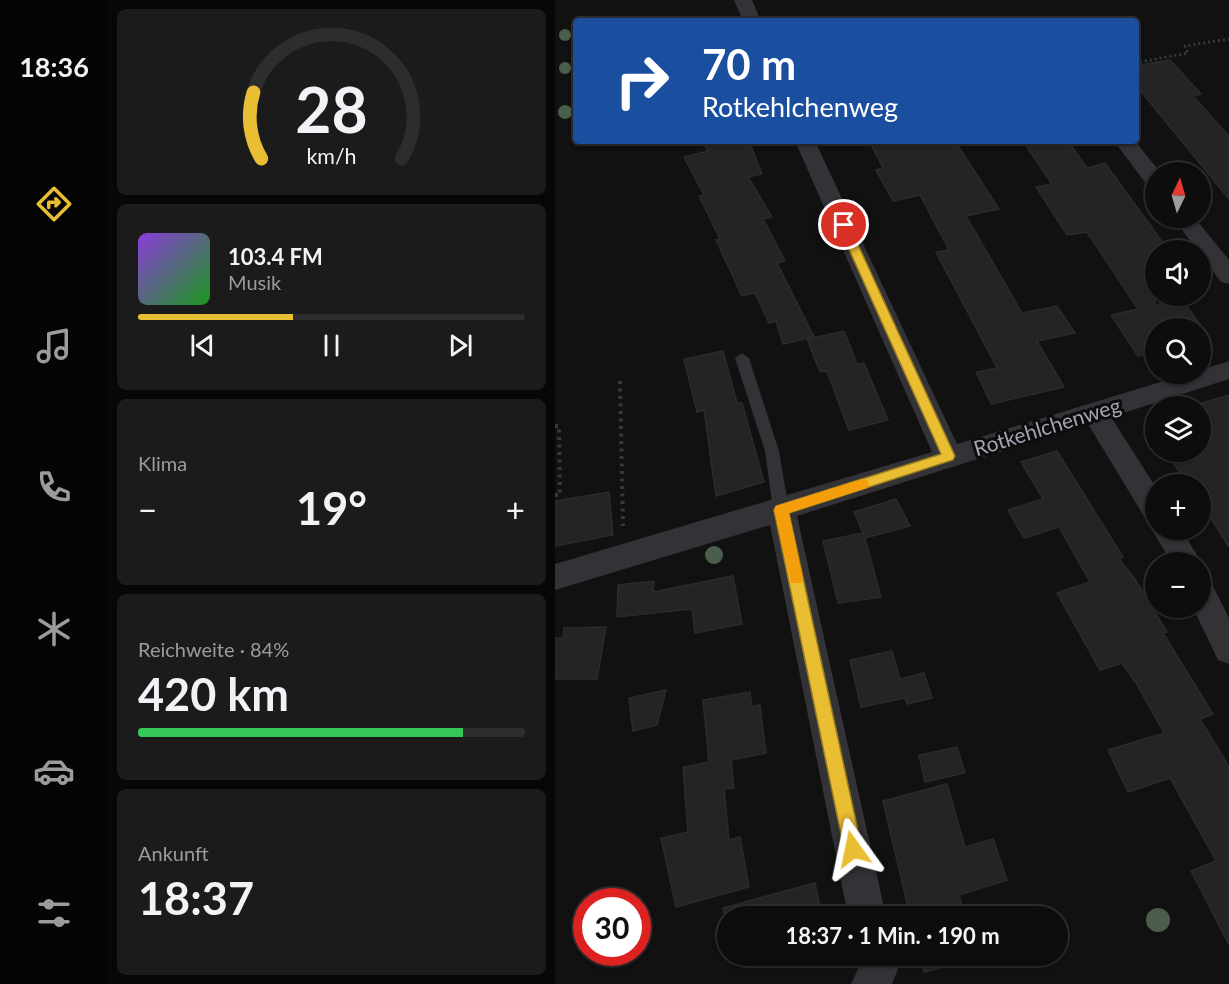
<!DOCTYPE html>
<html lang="de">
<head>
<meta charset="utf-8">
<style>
	:root { --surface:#0d0d0e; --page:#1b1b1c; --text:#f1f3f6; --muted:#9a9c9e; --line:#2d2d2e; --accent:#e9be32 }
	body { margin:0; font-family:Lato,sans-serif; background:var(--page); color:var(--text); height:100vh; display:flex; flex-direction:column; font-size:22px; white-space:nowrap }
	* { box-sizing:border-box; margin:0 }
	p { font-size:20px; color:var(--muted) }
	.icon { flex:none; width:33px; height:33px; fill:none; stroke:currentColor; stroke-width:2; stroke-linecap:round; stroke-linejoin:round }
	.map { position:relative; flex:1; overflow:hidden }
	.side { display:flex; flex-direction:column; gap:9px; padding:9px; background:#070708; width:447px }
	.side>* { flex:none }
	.guide { position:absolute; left:18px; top:18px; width:566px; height:126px; border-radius:6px; box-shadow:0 2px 4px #0004,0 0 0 2px var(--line); background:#1a4fa0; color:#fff; overflow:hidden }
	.needle { width:39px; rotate:5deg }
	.fabs { position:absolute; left:590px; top:162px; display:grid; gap:12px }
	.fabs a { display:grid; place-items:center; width:66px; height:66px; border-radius:50%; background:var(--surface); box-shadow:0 2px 4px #0004,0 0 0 2px var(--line); font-size:30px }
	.speed { position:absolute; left:18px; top:888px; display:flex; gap:12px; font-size:30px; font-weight:700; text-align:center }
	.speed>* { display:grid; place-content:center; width:78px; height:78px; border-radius:50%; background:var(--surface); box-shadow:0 2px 4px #0004,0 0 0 2px var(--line); line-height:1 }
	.speed .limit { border:9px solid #d22; background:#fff; color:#111 }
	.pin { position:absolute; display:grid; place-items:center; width:51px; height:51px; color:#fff; margin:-26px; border:3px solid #fff; border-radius:50%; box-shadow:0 2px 6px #0007 }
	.me { position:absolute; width:66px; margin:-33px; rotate:348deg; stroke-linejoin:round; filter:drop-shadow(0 0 4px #0008) }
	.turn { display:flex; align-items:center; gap:21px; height:126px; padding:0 30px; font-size:27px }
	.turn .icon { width:78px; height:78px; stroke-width:2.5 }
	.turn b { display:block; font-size:42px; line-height:51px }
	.big { font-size:45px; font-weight:700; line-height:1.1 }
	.side .tile { flex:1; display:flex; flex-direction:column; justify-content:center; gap:9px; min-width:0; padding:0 21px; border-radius:9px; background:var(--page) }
	.side .dial { align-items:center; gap:0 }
	.dial svg { height:156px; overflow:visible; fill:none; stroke:var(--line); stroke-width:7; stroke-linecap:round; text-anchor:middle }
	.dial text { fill:var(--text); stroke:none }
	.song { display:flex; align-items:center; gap:18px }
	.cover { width:72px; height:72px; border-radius:9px; background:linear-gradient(135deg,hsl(270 70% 55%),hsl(120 70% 35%)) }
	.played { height:6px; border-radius:3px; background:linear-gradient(90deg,var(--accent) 40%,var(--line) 40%) }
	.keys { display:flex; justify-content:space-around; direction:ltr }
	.heat { display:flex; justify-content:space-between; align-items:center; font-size:33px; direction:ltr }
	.charge { height:9px; border-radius:4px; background:linear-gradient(90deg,#34c759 84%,var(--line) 0) }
	.trip { position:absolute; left:162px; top:906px; width:351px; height:60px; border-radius:30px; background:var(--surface); box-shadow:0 2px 4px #0004,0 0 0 2px var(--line); font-weight:700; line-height:60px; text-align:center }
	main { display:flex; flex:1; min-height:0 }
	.tabs { display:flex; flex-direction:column; width:108px; justify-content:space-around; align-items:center; background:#050506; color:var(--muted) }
	.tabs .icon { width:42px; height:42px }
	.tabs .selected { color:var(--accent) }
	.tabs b { font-size:27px; color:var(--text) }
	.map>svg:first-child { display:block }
	.building { fill:#242426; stroke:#2b2b2e; stroke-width:1.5 }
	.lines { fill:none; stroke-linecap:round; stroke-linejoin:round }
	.path-far1 { stroke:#38393e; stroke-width:3; stroke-dasharray:2 3; stroke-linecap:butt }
	.path { stroke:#38393e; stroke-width:4; stroke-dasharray:3 4.5; stroke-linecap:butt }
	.service { fill:#323237; fill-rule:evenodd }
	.minor { fill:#323237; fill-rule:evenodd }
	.tree { fill:#4b5e4e }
	.route { fill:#e9be32; stroke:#977c20; stroke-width:1.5 }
	.slow { fill:#f59e0b }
	.labels { text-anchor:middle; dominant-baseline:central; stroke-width:6; stroke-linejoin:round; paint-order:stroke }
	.street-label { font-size:21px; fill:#a3a6b2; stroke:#0c0c0d }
</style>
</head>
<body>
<main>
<nav class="tabs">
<b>18:36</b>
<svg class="icon selected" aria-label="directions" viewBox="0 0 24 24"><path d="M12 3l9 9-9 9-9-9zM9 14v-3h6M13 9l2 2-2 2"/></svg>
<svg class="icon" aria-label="music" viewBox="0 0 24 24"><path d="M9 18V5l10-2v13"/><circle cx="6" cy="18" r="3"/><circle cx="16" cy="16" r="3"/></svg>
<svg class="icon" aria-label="phone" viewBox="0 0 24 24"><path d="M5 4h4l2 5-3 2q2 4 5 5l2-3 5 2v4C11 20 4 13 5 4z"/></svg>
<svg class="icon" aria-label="climate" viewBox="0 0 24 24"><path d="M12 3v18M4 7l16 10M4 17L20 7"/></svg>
<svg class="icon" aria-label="car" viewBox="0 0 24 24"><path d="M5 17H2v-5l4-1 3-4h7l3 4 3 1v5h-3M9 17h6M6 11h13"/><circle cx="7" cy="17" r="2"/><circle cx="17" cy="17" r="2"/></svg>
<svg class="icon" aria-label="filters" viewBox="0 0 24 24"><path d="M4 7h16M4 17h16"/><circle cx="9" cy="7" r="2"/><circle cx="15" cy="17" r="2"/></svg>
</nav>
<section class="side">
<div class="tile dial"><svg viewBox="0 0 100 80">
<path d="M14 69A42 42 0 1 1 86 69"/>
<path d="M14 69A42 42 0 0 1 10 35" stroke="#e9be32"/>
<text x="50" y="56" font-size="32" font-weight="700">28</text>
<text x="50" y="72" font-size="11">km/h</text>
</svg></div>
<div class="tile">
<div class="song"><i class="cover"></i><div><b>103.4 FM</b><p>Musik</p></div></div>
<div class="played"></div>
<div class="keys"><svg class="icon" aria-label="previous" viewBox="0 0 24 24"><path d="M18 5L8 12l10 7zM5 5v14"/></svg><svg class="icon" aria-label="pause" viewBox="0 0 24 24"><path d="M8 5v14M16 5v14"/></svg><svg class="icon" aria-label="next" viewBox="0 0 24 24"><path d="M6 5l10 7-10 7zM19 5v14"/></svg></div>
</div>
<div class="tile"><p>Klima</p>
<div class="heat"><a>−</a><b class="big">19°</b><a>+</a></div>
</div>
<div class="tile"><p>Reichweite · 84%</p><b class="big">420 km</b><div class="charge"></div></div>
<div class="tile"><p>Ankunft</p><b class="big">18:37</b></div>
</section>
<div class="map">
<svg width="674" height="984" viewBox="0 0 674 984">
	<rect width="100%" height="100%" fill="#111112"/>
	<path class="building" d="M615 60 646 94 638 96 674 136V199L580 84V66Z
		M147 141H194L207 174 193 177 217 217 208 219 230 261 222 263 259 337 228 344 221 321 214 323 200 293 187 296 161 240 165 239 144 196 149 195 129 157 153 151Z
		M314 141H400L444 209 411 216 467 313 502 306 520 333 482 341 509 387 436 404 421 372 442 368 381 252 394 250 365 195 338 201 321 170 328 168Z
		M468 141H513L532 168 550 163 611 247 600 250V305L627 299 656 340 645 342V328H600V352L583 356 556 315 583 309 532 232 512 235 481 187 497 184Z
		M289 331 302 364 309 363 333 420 294 430 272 371 265 372 252 339Z
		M168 351 182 403H187L209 482 161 496 149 410 142 412 129 359Z
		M674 395V547L656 518 645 521V484H634L610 452H645V406H637Z
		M502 451 568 557 564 559 580 579 612 632 608 633 658 714 645 719 674 767V945L636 871 661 861 615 778 573 792 553 750 609 733 581 683 567 663 545 670 502 593 535 582 504 527 469 538 453 510 488 499 466 462Z
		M54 492 58 535 0 546V501Z
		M341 499 355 526 310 538 326 597 283 603 268 541 308 533 299 512Z
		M178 576 187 624 140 633 137 609 62 617 63 585 99 581 98 592Z
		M51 627 42 679H0V638H8L9 628Z
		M337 651 345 679 369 673 377 698 352 704 350 698 306 707 295 660Z
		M111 690 102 725 78 731 74 698Z
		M195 692 197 707 205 705 211 753 176 760 179 788 169 789 174 840 185 837 194 887 121 907 106 838 133 832 128 767 154 762 148 700Z
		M402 747 410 773 370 782 364 755Z
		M392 784 410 847 438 839 452 880 404 895 410 916H355L328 801Z
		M260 883 267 916H169L168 908Z
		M365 956H420L421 959 369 972Z"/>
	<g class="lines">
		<path class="path-far1" d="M580 63 633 53 630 46 674 39"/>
		<path class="path" d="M65 381 68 526
			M0 426H4L5 495H0"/>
		<path class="service" d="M187 353 194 358 224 451 234 510 231 514H221L218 510 210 451 180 358Z"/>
		<path class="minor" d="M179 0H197L206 21H188Z
			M240 141H260L402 444 632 374H645V370L674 361V379L556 417 600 486V522L590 518 533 424 242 516 331 916H293L215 525 0 590V564L377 452Z
			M559 141H580L605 172H600V187L592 185Z
			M618 218H640L674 260V284L666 282 645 254V250H642Z
			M600 525V530H627L646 562 645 564 616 562 597 530Z
			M645 578 656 582 674 618V664L663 660 638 608H645Z
			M302 956H340L343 969 337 984H296L304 967Z"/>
	</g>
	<g class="tree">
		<circle cx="10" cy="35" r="6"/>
		<circle cx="10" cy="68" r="6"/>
		<circle cx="10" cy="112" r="7"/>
		<circle cx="159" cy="555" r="9"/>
		<circle cx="603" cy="920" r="12"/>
	</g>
	<path class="route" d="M289 222 294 225 400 456 398 460 234 513 307 849 304 855 298 857 292 855 289 849 219 510 221 506 386 454 283 225Z"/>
	<path class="slow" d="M307 479 312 480 314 484 312 488 234 513 248 579 246 583H236L219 510 221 506Z"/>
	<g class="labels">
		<g class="street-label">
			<text transform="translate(492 426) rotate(-17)">Rotkehlchenweg</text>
		</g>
	</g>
</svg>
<div class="fabs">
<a><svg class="needle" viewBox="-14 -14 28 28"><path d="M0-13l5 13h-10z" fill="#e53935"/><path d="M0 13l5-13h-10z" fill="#9a9c9e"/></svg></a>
<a><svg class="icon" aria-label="sound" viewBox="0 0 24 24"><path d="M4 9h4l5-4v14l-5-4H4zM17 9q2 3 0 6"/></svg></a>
<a><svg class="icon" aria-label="search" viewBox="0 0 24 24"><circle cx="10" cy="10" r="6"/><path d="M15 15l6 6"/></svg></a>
<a><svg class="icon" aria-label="layers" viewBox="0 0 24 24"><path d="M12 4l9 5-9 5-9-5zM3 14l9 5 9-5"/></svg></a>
<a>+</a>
<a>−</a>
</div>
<div class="speed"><div class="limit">30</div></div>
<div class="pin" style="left:289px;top:225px;background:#d93025"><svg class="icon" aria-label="arrive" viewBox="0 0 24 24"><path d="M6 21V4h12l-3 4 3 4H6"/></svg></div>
<svg class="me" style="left:298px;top:849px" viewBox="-20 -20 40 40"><path d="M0-17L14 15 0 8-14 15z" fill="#e9be32" stroke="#fff" stroke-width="4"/></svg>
<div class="trip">18:37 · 1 Min. · 190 m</div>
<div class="guide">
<div class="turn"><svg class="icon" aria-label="right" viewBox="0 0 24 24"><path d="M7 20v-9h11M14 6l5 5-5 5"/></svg><div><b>70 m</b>Rotkehlchenweg</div></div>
</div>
</div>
</main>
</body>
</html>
